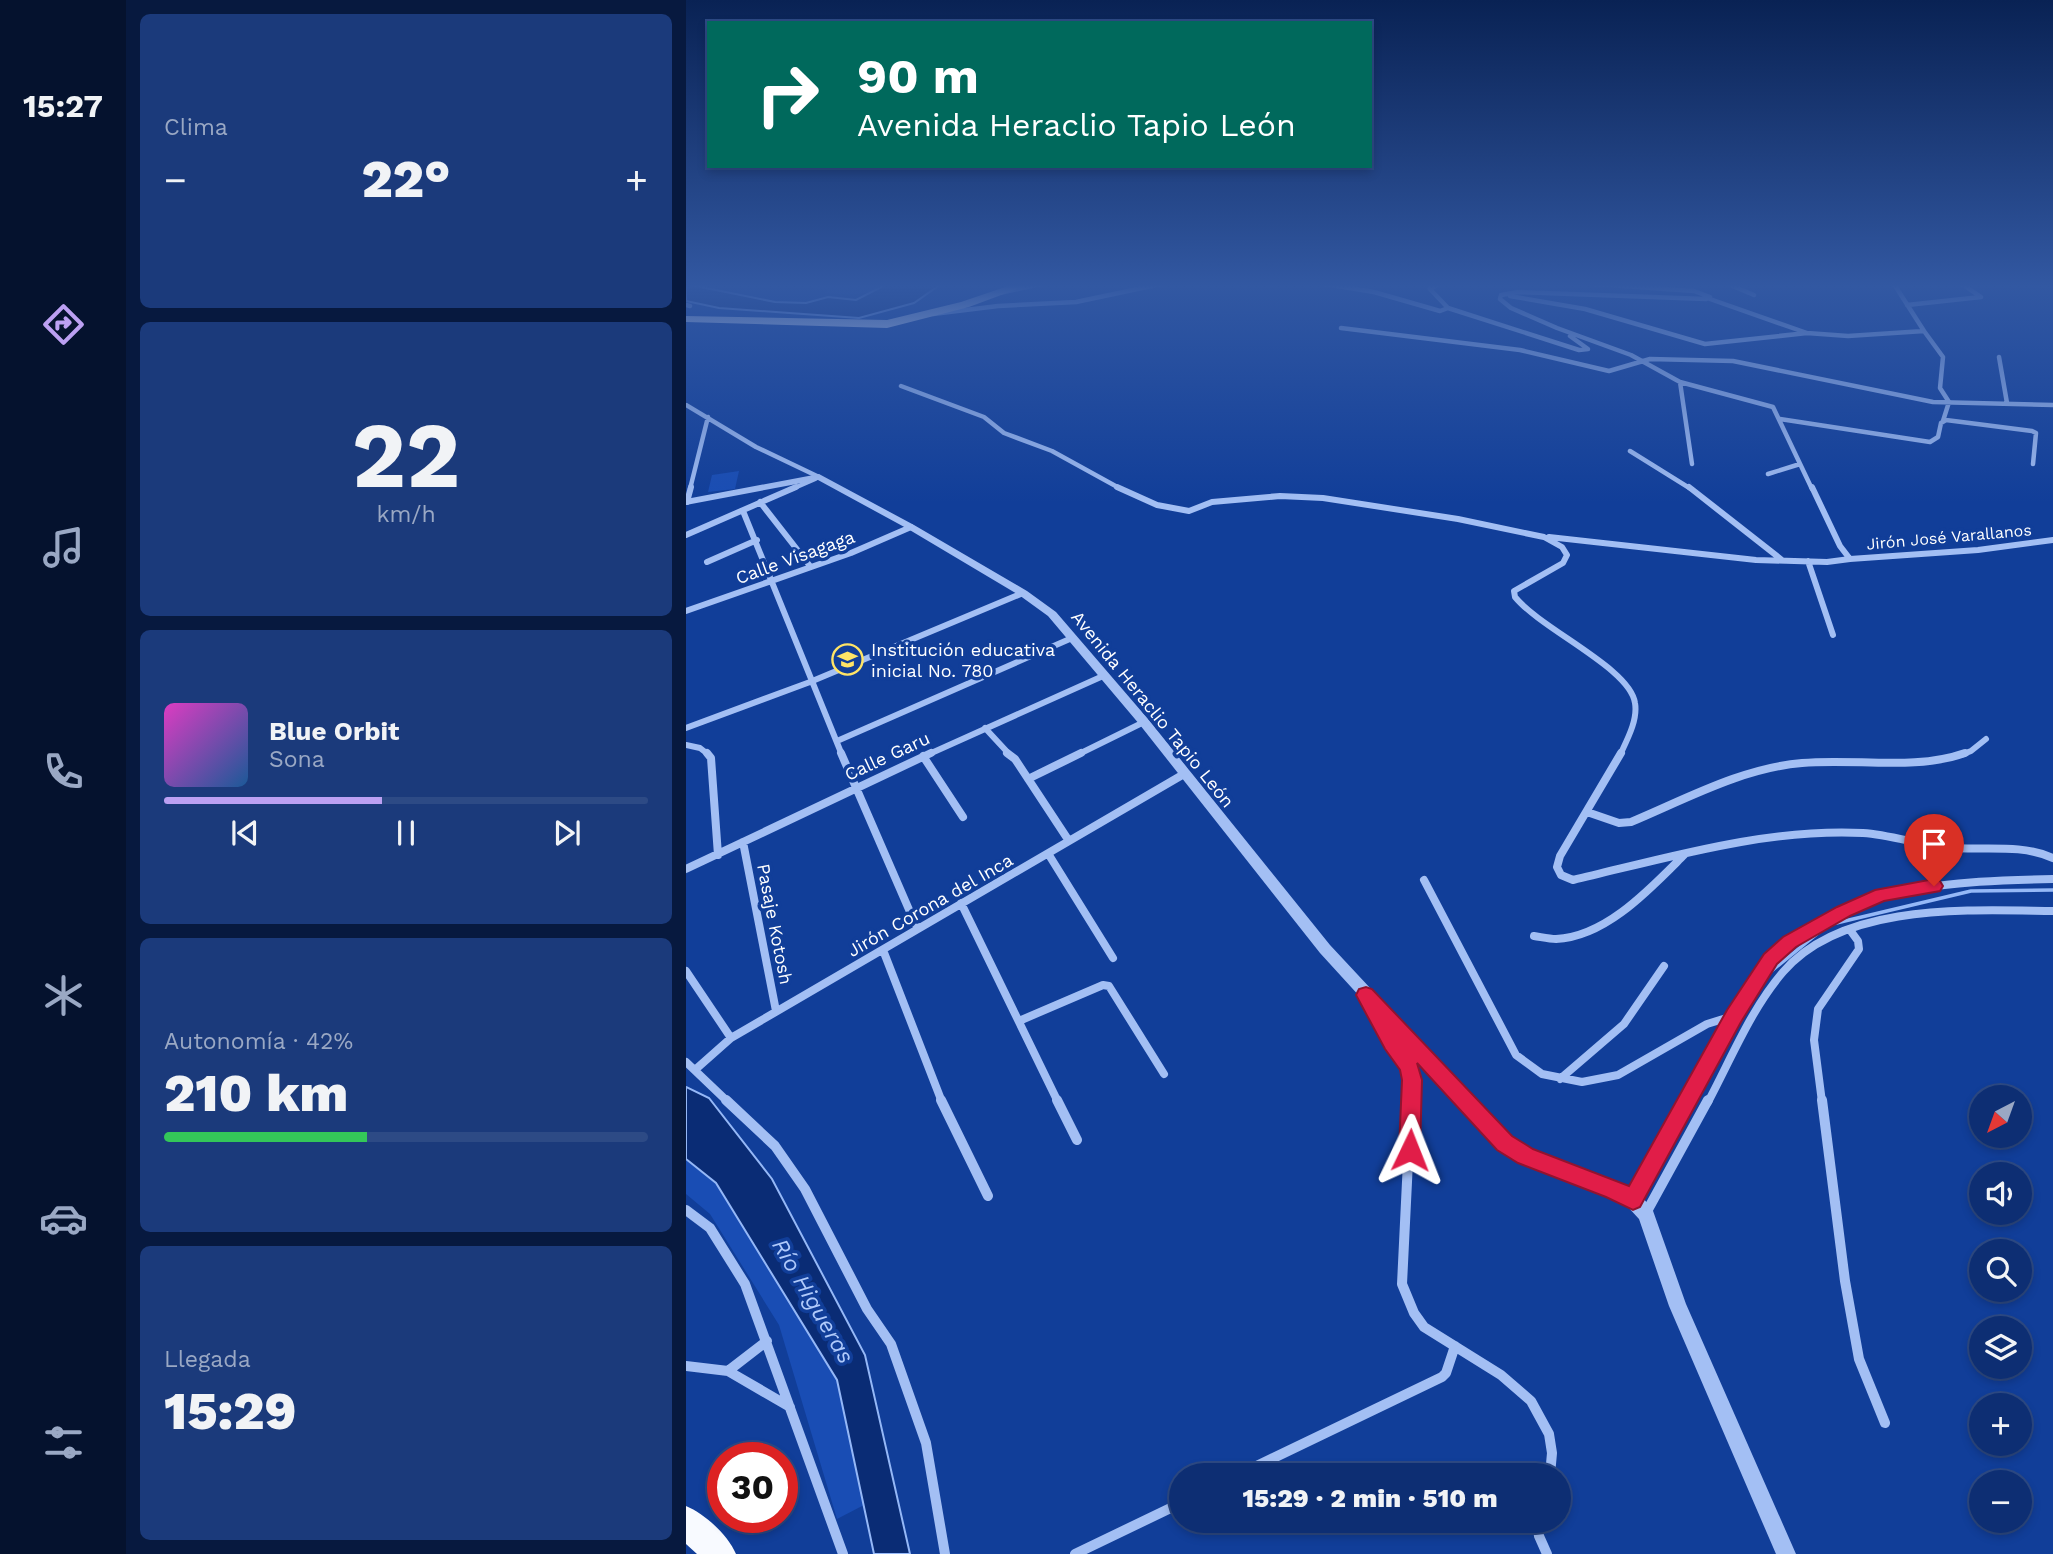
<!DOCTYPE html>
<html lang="es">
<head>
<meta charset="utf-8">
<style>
	:root { --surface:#0d2e73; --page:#1b3a7b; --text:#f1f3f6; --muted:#9aa8c4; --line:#2d4a85; --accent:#bca0f2 }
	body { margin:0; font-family:"Work Sans",sans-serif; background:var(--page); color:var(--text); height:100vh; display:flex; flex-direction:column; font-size:26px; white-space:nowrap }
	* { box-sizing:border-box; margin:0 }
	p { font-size:23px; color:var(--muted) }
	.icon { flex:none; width:38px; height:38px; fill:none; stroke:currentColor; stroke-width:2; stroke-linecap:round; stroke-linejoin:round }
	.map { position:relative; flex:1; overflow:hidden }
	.details { display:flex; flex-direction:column; gap:14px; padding:14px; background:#07193f; width:560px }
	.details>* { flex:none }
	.banner { position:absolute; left:21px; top:21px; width:665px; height:147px; border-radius:0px; box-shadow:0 4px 10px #0003,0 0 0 2px var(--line); background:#00695c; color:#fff; overflow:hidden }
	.needle { width:46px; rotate:221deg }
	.tools { position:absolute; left:1283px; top:1085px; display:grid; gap:14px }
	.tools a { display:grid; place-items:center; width:63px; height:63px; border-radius:50%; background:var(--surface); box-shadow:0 4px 10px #0003,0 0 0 2px var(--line); font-size:35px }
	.speed { position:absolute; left:21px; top:1442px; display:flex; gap:14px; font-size:35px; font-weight:700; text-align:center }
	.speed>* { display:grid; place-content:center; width:91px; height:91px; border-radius:50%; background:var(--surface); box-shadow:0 4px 10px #0003,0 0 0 2px var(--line); line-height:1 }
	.speed .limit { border:10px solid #d22; background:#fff; color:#111 }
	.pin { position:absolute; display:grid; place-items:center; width:60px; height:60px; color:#fff; margin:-72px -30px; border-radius:50% 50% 50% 0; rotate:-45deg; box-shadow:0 0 7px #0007 }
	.pin .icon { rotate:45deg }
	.me { position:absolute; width:77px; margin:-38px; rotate:2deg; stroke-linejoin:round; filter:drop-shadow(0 0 5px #0008) }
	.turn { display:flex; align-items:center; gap:24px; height:147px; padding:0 35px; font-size:32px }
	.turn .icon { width:91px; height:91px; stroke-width:2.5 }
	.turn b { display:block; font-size:49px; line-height:60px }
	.big { font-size:52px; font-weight:800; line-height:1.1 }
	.details .tile { flex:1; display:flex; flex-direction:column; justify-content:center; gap:10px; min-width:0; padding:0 24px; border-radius:10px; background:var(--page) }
	.details .dial { align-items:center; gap:0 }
	.dial b { font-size:91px; line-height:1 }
	.song { display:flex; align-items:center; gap:21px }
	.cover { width:84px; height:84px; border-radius:10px; background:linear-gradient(135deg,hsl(310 70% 55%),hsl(210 70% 35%)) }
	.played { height:7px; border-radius:4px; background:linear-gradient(90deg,var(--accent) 45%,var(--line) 45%) }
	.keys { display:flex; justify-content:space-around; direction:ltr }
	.heat { display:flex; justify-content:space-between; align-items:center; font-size:38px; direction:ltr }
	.charge { height:10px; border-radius:5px; background:linear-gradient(90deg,#34c759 42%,var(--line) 0) }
	.trip { position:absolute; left:483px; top:1463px; width:402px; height:70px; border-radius:35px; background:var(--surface); box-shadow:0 4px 10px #0003,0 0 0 2px var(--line); font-weight:800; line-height:70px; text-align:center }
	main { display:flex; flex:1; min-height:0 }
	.dock { display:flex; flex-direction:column; width:126px; justify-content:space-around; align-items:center; background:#05122e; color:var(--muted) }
	.dock .icon { width:49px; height:49px }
	.dock .selected { color:var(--accent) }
	.dock b { font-size:32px; color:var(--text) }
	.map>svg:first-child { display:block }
	.green { fill:#194db4 }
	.water { fill:#0a2c75; stroke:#95b8f7; stroke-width:2 }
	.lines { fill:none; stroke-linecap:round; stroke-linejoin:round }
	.stream-far1 { stroke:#95b8f7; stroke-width:3.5 }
	.stream { stroke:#95b8f7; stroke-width:5 }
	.minor-far3 { stroke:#a3bff4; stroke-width:4.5 }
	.minor-far2 { stroke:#a3bff4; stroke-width:6 }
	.minor-far1 { stroke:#a3bff4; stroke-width:8 }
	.minor { stroke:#a3bff4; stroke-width:10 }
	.tertiary { fill:#a3bff4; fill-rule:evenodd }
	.trunk { fill:#f8faff; fill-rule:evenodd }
	.route { fill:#e11d48; stroke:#92132f; stroke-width:2 }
	.labels { text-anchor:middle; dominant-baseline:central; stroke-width:7; stroke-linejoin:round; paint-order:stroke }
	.far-street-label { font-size:16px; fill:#fff; stroke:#113e99 }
	.street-label { font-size:18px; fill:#fff; stroke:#113e99 }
	.poi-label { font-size:18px; fill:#fff; stroke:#113e99; text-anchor:start }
	.near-water-label { font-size:23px; font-style:italic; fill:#b0cafb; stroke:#113e99 }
</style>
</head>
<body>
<main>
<nav class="dock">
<b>15:27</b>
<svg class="icon selected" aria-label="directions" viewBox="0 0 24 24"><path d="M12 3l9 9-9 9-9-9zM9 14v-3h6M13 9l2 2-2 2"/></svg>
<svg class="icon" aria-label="music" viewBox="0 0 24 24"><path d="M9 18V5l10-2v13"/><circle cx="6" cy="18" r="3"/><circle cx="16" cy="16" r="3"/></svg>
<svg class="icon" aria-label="phone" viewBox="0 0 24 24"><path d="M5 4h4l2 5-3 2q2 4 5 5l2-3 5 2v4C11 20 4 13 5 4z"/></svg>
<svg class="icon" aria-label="climate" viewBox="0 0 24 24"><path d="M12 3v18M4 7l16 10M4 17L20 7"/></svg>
<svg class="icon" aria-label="car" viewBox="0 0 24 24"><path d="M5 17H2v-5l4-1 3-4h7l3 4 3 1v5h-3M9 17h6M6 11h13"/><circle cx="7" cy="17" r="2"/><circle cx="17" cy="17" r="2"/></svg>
<svg class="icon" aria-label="filters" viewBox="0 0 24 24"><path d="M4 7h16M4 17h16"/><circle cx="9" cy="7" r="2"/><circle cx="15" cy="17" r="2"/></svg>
</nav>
<section class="details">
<div class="tile"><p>Clima</p>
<div class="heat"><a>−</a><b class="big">22°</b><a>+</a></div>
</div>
<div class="tile dial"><b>22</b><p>km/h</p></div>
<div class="tile">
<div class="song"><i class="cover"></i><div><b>Blue Orbit</b><p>Sona</p></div></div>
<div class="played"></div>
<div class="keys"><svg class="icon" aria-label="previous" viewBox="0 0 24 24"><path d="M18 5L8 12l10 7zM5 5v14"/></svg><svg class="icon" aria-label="pause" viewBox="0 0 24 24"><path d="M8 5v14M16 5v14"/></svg><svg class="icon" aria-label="next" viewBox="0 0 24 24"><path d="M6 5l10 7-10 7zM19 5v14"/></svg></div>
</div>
<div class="tile"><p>Autonomía · 42%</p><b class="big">210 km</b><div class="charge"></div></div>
<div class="tile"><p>Llegada</p><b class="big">15:29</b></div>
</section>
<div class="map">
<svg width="1367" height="1554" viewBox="0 0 1367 1554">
	<rect width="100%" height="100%" fill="#113e99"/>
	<path class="green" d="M134 284H201C184 297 159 295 139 293L141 289H131Z
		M53 471 49 489 22 492 26 475Z
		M0 1159 30 1183 151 1380 178 1505 151 1519 93 1325 24 1214 0 1194Z"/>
	<path class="water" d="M0 284 89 302 120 303 142 297 170 300 201 284H255L228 303 173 318 33 308 0 301Z
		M0 1087 23 1098 86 1179 179 1355 224 1554H188L151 1380 30 1183 0 1159Z"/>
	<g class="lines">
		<path class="stream-far1" d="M1008 1102 1078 977 1142 925 1285 891 1367 890"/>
		<path class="stream" d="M954 1198 1009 1100"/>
		<path class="minor-far3" d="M639 284 688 292 754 311 762 308 744 289 753 284
			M908 284 1008 291 1024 297 1020 299 832 292 815 295 814 299 825 308 871 328 945 355 994 382 1087 407 1126 489
			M1042 284 1068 295
			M824 296 899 309 1019 344 1121 333
			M1024 299 1121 333 1162 336 1238 331 1208 284
			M0 305 4 306
			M1221 305 1295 297 1276 284
			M762 308 893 350 902 349 884 336
			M247 314 312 306 390 302 475 284
			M655 328 834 350 923 371 964 359 1047 361 1247 402 1367 405
			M1238 331 1257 357 1254 388 1263 402 1257 421
			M1313 357 1321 403
			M994 382 1006 464
			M215 386 298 417 318 433 366 451 435 489
			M0 405 70 447 133 477
			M1094 419 1244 442 1252 437 1255 423 1260 420 1346 431 1350 433 1347 464
			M944 451 1005 489
			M1082 474 1114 464
			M4 489 22 417
			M106 489 129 479"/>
		<path class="minor-far2" d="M431 487 471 505 503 511 526 502 594 496 637 498 772 519 858 537 876 547 881 555 877 563 828 591 829 597C856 630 944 668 949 703 952 720 941 740 934 755
			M1003 487 1096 560
			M1126 487 1154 546 1164 559 1292 550 1367 540
			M1 502 5 487
			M74 502 124 566
			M57 511 156 755
			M0 535 110 487
			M863 537 1070 560 1141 562 1164 559
			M1122 561 1147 635
			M21 562 71 540
			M0 611 165 553 225 527
			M0 728 124 682 337 593
			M299 728 324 755
			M151 741 386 638
			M0 745 14 748 23 755
			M241 755 417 676
			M391 755 458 722
			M1275 755 1285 751 1300 739"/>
		<path class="minor-far1" d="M21 753 25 758 32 855
			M155 753 231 928
			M321 753 329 759 383 841
			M935 753 874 856 871 867 875 875 887 880C981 858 1080 828 1177 833 1207 835 1236 846 1267 848 1300 850 1336 844 1367 858
			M237 756 277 817
			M342 779 395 753
			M901 812 933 823 945 822C1000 799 1056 768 1116 763 1169 758 1228 771 1279 753
			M57 842 90 1011
			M363 855 427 958
			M0 869 245 753
			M738 880 830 1055 856 1074 896 1082 932 1075 1021 1024 1047 1016
			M275 903 372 1102
			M848 936C855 937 863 939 870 939 920 937 965 888 998 855
			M197 950 256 1102
			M0 971 45 1038
			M687 1008C708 1042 727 1060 725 1102
			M333 1021 417 985 423 986 478 1074
			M0 1062 42 1102
			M10 1069 45 1038 498 774
			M874 1079 938 1024 978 966
			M999 1102C1019 1064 1041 1028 1064 992 1071 980 1077 966 1087 956 1159 884 1272 881 1367 879
			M1022 1102C1045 1059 1065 1009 1097 972 1157 902 1284 910 1367 911
			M1136 1102 1128 1040 1132 1009 1173 949 1172 941 1164 930"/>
		<path class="minor" d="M40 1100 89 1146 119 1189 181 1309 205 1344 240 1443 259 1554
			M255 1100 302 1196
			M371 1100 391 1140
			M725 1100 716 1284 728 1313 738 1327 815 1375 845 1401 863 1434 866 1453 864 1475
			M1136 1100 1159 1281 1173 1359 1199 1423
			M947 1200 1000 1100
			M0 1210 24 1228 59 1284 157 1554
			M960 1213 1022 1100
			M0 1366 42 1371 104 1407
			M42 1371 81 1341
			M552 1475 756 1377 760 1373 769 1346
			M851 1521 853 1536 861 1554
			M389 1554 495 1503"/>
		<path class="tertiary" d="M349 284H365L315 295 311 293Z
			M133 474 228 525 341 591 370 612 462 719 644 945 824 1138 844 1150 934 1183 953 1194 966 1208 1000 1304 1110 1554H1090L983 1306 953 1219 941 1206 923 1195 833 1161 812 1148 634 953 454 725 362 616 333 595 222 529 132 480 0 505V499Z"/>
		<path class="trunk" d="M328 284H345L283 307 201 328 0 322V316L201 320 275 302Z
			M0 1506C19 1514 42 1535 50 1554H11L0 1544Z"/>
	</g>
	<linearGradient id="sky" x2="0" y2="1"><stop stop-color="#092254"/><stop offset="0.57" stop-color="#3258a2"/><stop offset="1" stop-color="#3258a2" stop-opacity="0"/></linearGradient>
	<rect width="1367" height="502" fill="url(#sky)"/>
	<path class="route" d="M1248 879 1254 881 1257 886 1254 891 1198 901 1164 916 1110 947 1091 964 1055 1022 954 1207 947 1210 920 1197 832 1163 811 1150 731 1063 736 1080 734 1150 731 1157 724 1160 717 1157 713 1150 716 1080 714 1070 699 1049 670 995 673 989 680 987 686 989 826 1136 847 1149 943 1186 1041 1010 1078 954 1097 937 1151 907 1189 890Z"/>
	<defs>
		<symbol id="school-ring" viewBox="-11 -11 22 22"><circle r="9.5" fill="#113e99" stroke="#ffe466" stroke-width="1.5"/><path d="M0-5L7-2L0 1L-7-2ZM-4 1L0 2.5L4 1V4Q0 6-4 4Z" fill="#ffe466"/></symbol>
	</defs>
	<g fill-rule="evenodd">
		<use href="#school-ring" x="144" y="642" width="35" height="35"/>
	</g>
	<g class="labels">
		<g class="far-street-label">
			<text transform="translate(1263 537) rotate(-5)">Jirón José Varallanos</text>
		</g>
		<g class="street-label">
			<text transform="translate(109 557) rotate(-20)">Calle Visagaga</text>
			<text transform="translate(467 709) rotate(51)">Avenida Heraclio Tapio León</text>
			<text transform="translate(201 756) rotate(-25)">Calle Garu</text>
			<text transform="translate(244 905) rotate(-30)">Jirón Corona del Inca</text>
			<text transform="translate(89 924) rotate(79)">Pasaje Kotosh</text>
		</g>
		<g class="poi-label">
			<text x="185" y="649">Institución educativa<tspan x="185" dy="21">inicial No. 780</tspan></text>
		</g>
		<g class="near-water-label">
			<text transform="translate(127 1301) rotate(60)">Río Higueras</text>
		</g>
	</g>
</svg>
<div class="tools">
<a><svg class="needle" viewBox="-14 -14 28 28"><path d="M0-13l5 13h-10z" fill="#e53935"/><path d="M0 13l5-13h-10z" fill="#9aa8c4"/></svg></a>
<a><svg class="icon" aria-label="sound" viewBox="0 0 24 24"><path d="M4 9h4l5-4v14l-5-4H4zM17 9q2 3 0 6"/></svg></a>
<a><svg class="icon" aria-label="search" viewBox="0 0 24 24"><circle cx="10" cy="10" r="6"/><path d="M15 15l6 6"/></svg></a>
<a><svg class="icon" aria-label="layers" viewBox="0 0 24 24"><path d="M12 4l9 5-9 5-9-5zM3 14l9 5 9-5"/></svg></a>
<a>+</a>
<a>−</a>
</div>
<div class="speed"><div class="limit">30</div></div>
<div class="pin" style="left:1248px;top:886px;background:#d93025"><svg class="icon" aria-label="arrive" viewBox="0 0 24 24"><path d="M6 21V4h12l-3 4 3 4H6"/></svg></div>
<svg class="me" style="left:724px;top:1150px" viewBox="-20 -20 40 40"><path d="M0-17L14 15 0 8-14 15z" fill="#e11d48" stroke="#fff" stroke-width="4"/></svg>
<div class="trip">15:29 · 2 min · 510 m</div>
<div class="banner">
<div class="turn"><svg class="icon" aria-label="right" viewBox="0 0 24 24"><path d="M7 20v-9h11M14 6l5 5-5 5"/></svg><div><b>90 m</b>Avenida Heraclio Tapio León</div></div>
</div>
</div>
</main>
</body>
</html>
